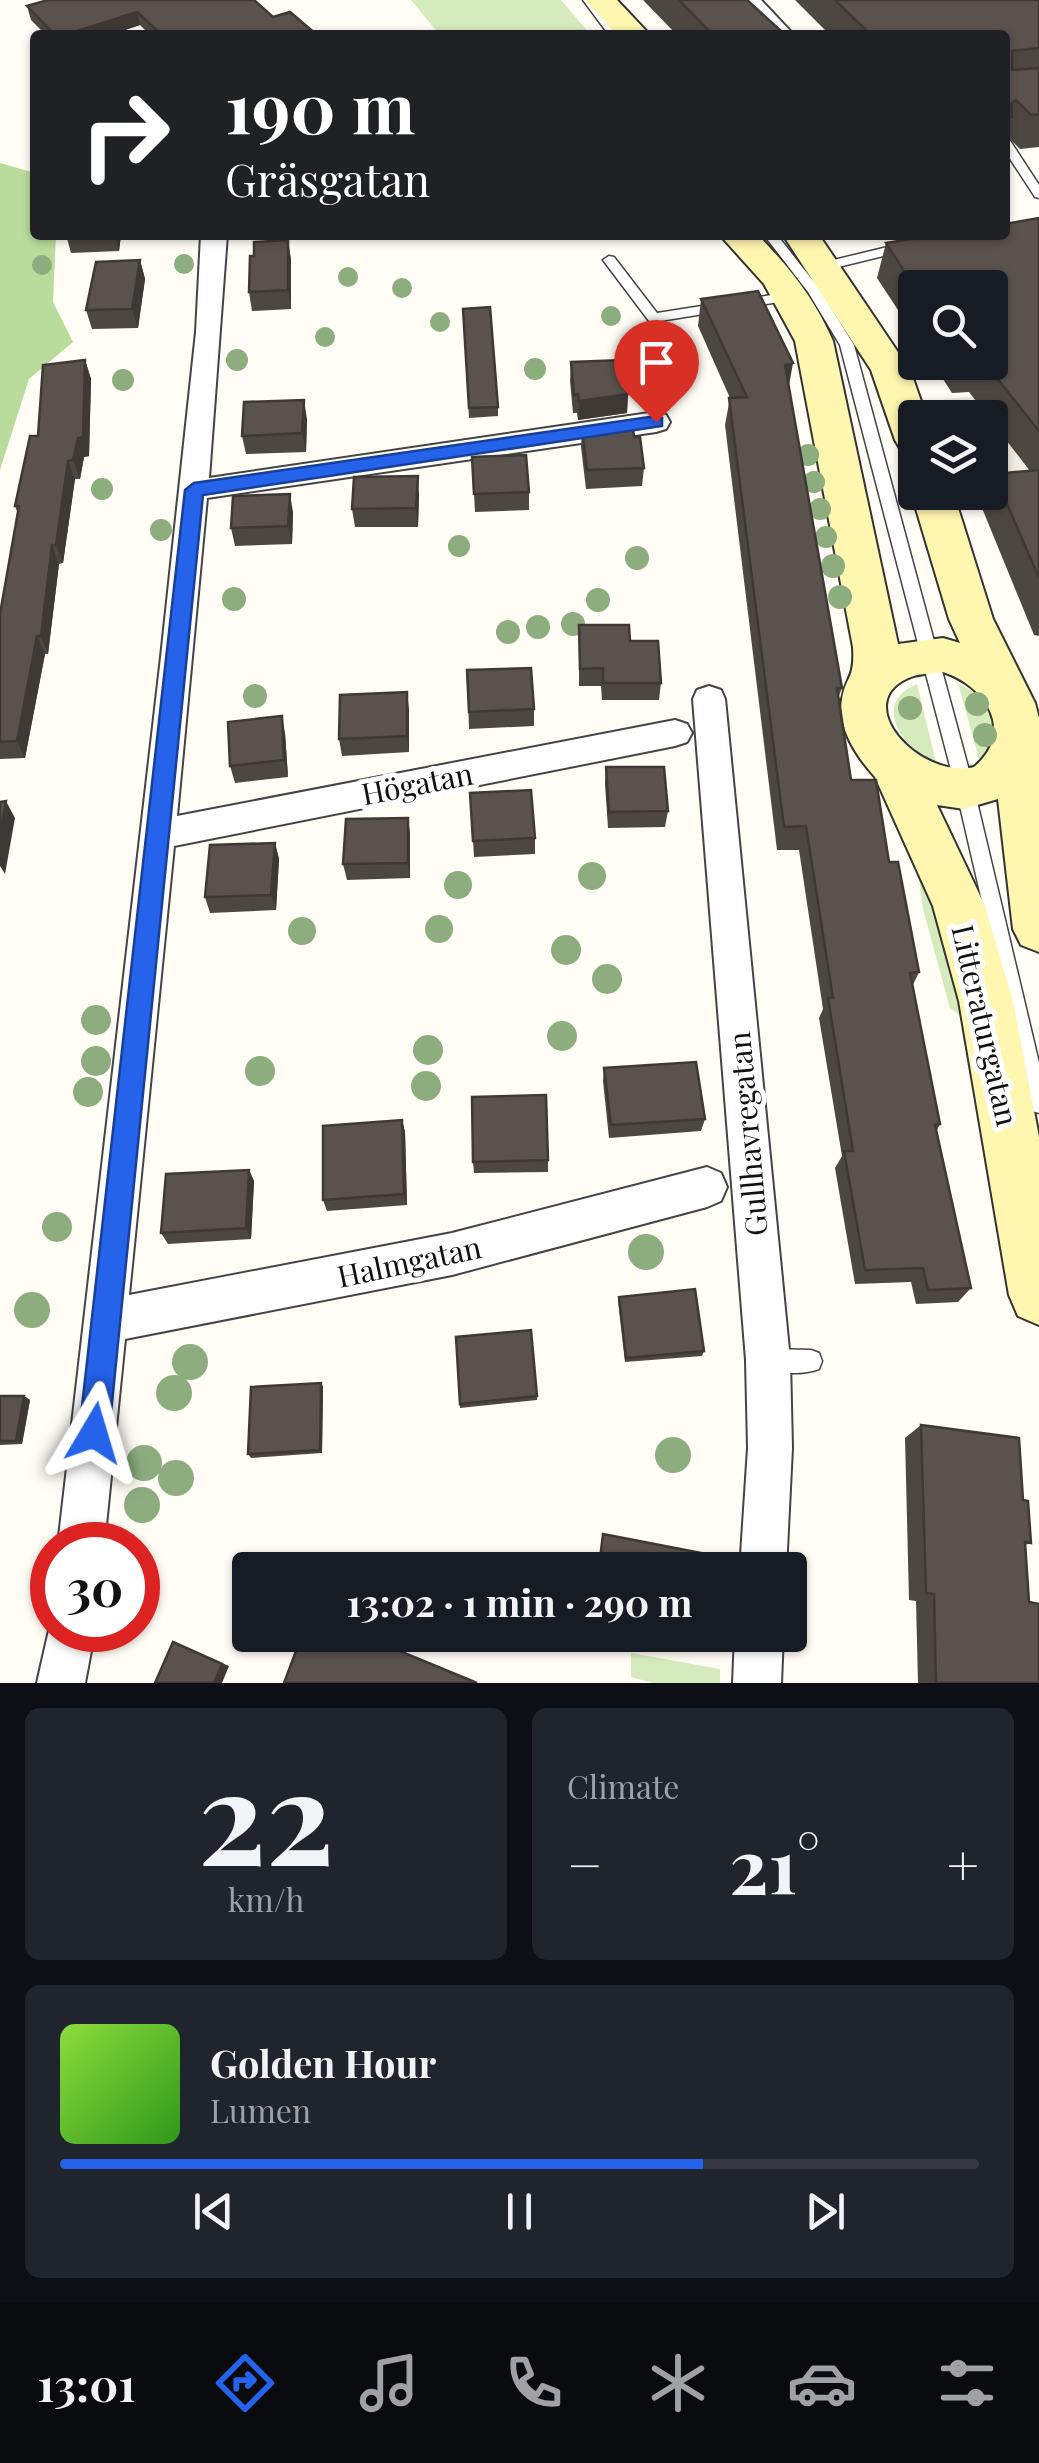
<!DOCTYPE html>
<html lang="en">
<head>
<meta charset="utf-8">
<style>
	:root { --surface:#171b24; --page:#20242c; --text:#f1f3f6; --muted:#9ea1a6; --line:#363941; --accent:#2563eb }
	body { margin:0; font-family:"Playfair Display",serif; background:var(--page); color:var(--text); height:100vh; display:flex; flex-direction:column; font-size:38px; white-space:nowrap }
	* { box-sizing:border-box; margin:0 }
	p { font-size:32px; color:var(--muted) }
	.icon { flex:none; width:55px; height:55px; fill:none; stroke:currentColor; stroke-width:2; stroke-linecap:round; stroke-linejoin:round }
	.map { position:relative; height:1683px; overflow:hidden }
	.details { display:flex; flex-direction:column; gap:25px; padding:25px; background:#0d0f14; flex:1 }
	.details>* { flex:none }
	.banner { position:absolute; left:30px; top:30px; width:980px; height:210px; border-radius:10px; box-shadow:0 2px 8px #0004; background:#202124; color:#fff; overflow:hidden }
	.fabs { position:absolute; left:898px; top:270px; display:grid; gap:20px }
	.fabs a { display:grid; place-items:center; width:110px; height:110px; border-radius:10px; background:var(--surface); box-shadow:0 2px 8px #0004; font-size:50px }
	.speed { position:absolute; left:30px; top:1522px; display:flex; gap:20px; font-size:50px; font-weight:700; text-align:center }
	.speed>* { display:grid; place-content:center; width:130px; height:130px; border-radius:50%; background:var(--surface); box-shadow:0 2px 8px #0004; line-height:1 }
	.speed .limit { border:15px solid #d22; background:#fff; color:#111 }
	.pin { position:absolute; display:grid; place-items:center; width:85px; height:85px; color:#fff; margin:-102px -42px; border-radius:50% 50% 50% 0; rotate:-45deg; box-shadow:0 0 10px #0007 }
	.pin .icon { rotate:45deg }
	.me { position:absolute; width:110px; margin:-55px; rotate:7deg; stroke-linejoin:round; filter:drop-shadow(0 0 8px #0008) }
	.turn { display:flex; align-items:center; gap:35px; height:210px; padding:0 30px; font-size:45px }
	.turn .icon { width:130px; height:130px; stroke-width:2.5 }
	.turn b { display:block; font-size:70px; line-height:85px }
	.big { font-size:75px; font-weight:700; line-height:1.1 }
	.details .card { flex:1; display:flex; flex-direction:column; justify-content:center; gap:15px; min-width:0; padding:0 35px; border-radius:15px; background:var(--page) }
	.details .dial { align-items:center; gap:0 }
	.dial b { font-size:130px; line-height:1 }
	.song { display:flex; align-items:center; gap:30px }
	.cover { width:120px; height:120px; border-radius:15px; background:linear-gradient(135deg,hsl(90 70% 55%),hsl(110 70% 35%)) }
	.played { height:10px; border-radius:5px; background:linear-gradient(90deg,var(--accent) 70%,var(--line) 70%) }
	.keys { display:flex; justify-content:space-around; direction:ltr }
	.heat { display:flex; justify-content:space-between; align-items:center; font-size:55px; direction:ltr }
	.details .tiles { flex:1; display:grid; gap:25px; grid-template-columns:1fr 1fr }
	.card:last-child { grid-column:span 2 }
	.trip { position:absolute; left:232px; top:1552px; width:575px; height:100px; border-radius:10px; background:var(--surface); box-shadow:0 2px 8px #0004; font-weight:700; line-height:100px; text-align:center }
	.tabs { display:flex; height:160px; justify-content:space-around; align-items:center; background:#090b0e; color:var(--muted) }
	.tabs .icon { width:70px; height:70px }
	.tabs .active { color:var(--accent) }
	.tabs b { font-size:45px; color:var(--text) }
	.map>svg:first-child { display:block }
	.green { fill:#d5ebbd }
	.forest { fill:#b9dc9c }
	.plaza { fill:#f1ede2 }
	.lines { fill:none; stroke-linecap:round; stroke-linejoin:round }
	.lane-casing { stroke:#444; stroke-width:3 }
	.street-casing { stroke:#444; stroke-width:4 }
	.secondary-casing { stroke:#333; stroke-width:4 }
	.lane { fill:#fff; fill-rule:evenodd }
	.street { fill:#fff; fill-rule:evenodd }
	.secondary { fill:#fff6b0; fill-rule:evenodd }
	.tree { fill:#8dad7f }
	.wall { fill:#4d4742 }
	.shaded-wall { fill:#3f3936 }
	.building { fill:#5a524d; stroke:#3f3936; stroke-width:2.5 }
	.route { fill:#2563eb; stroke:#184099; stroke-width:2.5 }
	.labels { text-anchor:middle; dominant-baseline:central; stroke-width:10; stroke-linejoin:round; paint-order:stroke }
	.street-label { font-size:30px; fill:#111; stroke:#fff }
</style>
</head>
<body>
<div class="map">
<svg width="1039" height="1683" viewBox="0 0 1039 1683">
	<rect width="100%" height="100%" fill="#fffdf5"/>
	<path class="green" d="M411 0H561L591 35H440Z
		M958 683 986 699 1002 730 988 755 979 759Z
		M917 684 936 762C903 750 870 703 917 684Z
		M916 859H922L966 1016 962 1017 950 1008 923 909Z
		M631 1653 720 1669V1683H653L631 1677Z"/>
	<path class="forest" d="M0 163 35 173V235H56L53 302 73 342 29 379 0 470Z"/>
	<path class="plaza" d="M1039 391V490L979 503 976 493 990 492V418L951 417 944 399Z"/>
	<g class="lines">
		<defs>
			<path id="lane" d="M583 0H594L620 35H609Z
				M1005 138 1009 139 1039 185V198L1035 197 1005 151Z
				M764 235H777L818 287 854 345 974 789 1039 1063V1113L1032 1111 1029 1104 956 789 840 345 808 292Z
				M904 243 910 247 908 250 822 271 816 267 817 264Z
				M609 256 614 257 657 313 791 292 798 296 791 300 654 322 649 321 603 260Z
				M769 1349 811 1350 819 1353 822 1361 819 1369C804 1375 776 1374 761 1368L758 1360 761 1352Z"/>
			<path id="street" d="M738 0H761L794 35H771Z
				M201 235H227L209 478 656 412 666 415 670 422 666 429 656 432 207 498 177 816 675 720 687 724 692 733 687 742 675 746 174 846 129 1295 452 1233 707 1167 721 1173 727 1187 721 1201 707 1207 452 1275 125 1339 104 1545H58L161 657 196 332Z
				M709 686 721 690 725 699 790 1360 792 1448 786 1570H740L748 1448 746 1360 693 699 697 690Z
				M52 1617V1630H95L85 1683H37Z
				M735 1635H783L781 1683H733Z"/>
			<path id="secondary" d="M585 0H617L650 35H617Z
				M720 235H758C789 267 815 299 833 341L898 644 943 638 960 643 949 619 911 492 915 485V492H953L993 619 1035 703 1039 718V952L1021 945 1013 929 998 799 964 809 937 805 985 906 1013 1001 1039 1137V1325L1018 1316 1009 1295 959 1001 933 906 875 777C857 757 837 728 842 699 846 675 855 680 853 647L795 341 764 284ZM943 672C986 686 1016 732 974 767 920 780 847 702 911 677 920 673 933 674 943 672Z
				M783 235H819L910 370 927 418H915V454L901 450 895 440 871 370Z"/>
		</defs>
		<use href="#lane" class="lane-casing"/>
		<use href="#street" class="street-casing"/>
		<use href="#secondary" class="secondary-casing"/>
		<use href="#lane" class="lane"/>
		<use href="#street" class="street"/>
		<use href="#secondary" class="secondary"/>
	</g>
	<g class="tree">
		<circle cx="184" cy="264" r="10"/>
		<circle cx="42" cy="265" r="10"/>
		<circle cx="348" cy="277" r="10"/>
		<circle cx="402" cy="288" r="10"/>
		<circle cx="611" cy="316" r="10"/>
		<circle cx="440" cy="322" r="10"/>
		<circle cx="325" cy="337" r="10"/>
		<circle cx="237" cy="360" r="11"/>
		<circle cx="535" cy="369" r="11"/>
		<circle cx="123" cy="380" r="11"/>
		<circle cx="808" cy="455" r="11"/>
		<circle cx="814" cy="482" r="11"/>
		<circle cx="102" cy="489" r="11"/>
		<circle cx="820" cy="509" r="11"/>
		<circle cx="161" cy="530" r="11"/>
		<circle cx="826" cy="537" r="11"/>
		<circle cx="459" cy="546" r="11"/>
		<circle cx="637" cy="558" r="12"/>
		<circle cx="833" cy="566" r="12"/>
		<circle cx="840" cy="597" r="12"/>
		<circle cx="234" cy="599" r="12"/>
		<circle cx="598" cy="600" r="12"/>
		<circle cx="573" cy="624" r="12"/>
		<circle cx="538" cy="627" r="12"/>
		<circle cx="508" cy="632" r="12"/>
		<circle cx="255" cy="696" r="12"/>
		<circle cx="977" cy="704" r="12"/>
		<circle cx="910" cy="708" r="12"/>
		<circle cx="985" cy="735" r="12"/>
		<circle cx="592" cy="876" r="14"/>
		<circle cx="458" cy="885" r="14"/>
		<circle cx="439" cy="929" r="14"/>
		<circle cx="302" cy="931" r="14"/>
		<circle cx="566" cy="950" r="15"/>
		<circle cx="607" cy="979" r="15"/>
		<circle cx="96" cy="1020" r="15"/>
		<circle cx="562" cy="1036" r="15"/>
		<circle cx="428" cy="1050" r="15"/>
		<circle cx="96" cy="1061" r="15"/>
		<circle cx="260" cy="1071" r="15"/>
		<circle cx="426" cy="1086" r="15"/>
		<circle cx="88" cy="1092" r="15"/>
		<circle cx="57" cy="1227" r="15"/>
		<circle cx="646" cy="1252" r="18"/>
		<circle cx="32" cy="1310" r="18"/>
		<circle cx="190" cy="1362" r="18"/>
		<circle cx="174" cy="1393" r="18"/>
		<circle cx="673" cy="1455" r="18"/>
		<circle cx="144" cy="1463" r="18"/>
		<circle cx="176" cy="1478" r="18"/>
		<circle cx="142" cy="1505" r="18"/>
	</g>
	<path class="wall" d="M643 0H747L779 35H677Z
		M795 0H1039V147L1020 149 1006 135 1005 139V35H830Z
		M27 6 273 17 317 35H150L140 25 110 35H46L31 20Z
		M1039 218V636L1034 635 982 508 987 492H990V485L994 474 1030 471 969 392 952 393 932 362H990L915 288V336L877 278 886 243Z
		M66 235H121L119 251 71 253Z
		M288 240 291 260V309L252 311 249 292Z
		M140 260 145 279 138 328 92 329 86 310Z
		M701 299 789 386 842 688 838 698 851 780 889 862 919 972 913 985 940 1124 937 1130 971 1288 958 1302 916 1304 911 1282 855 1284 835 1168 842 1156 819 1018 823 1009 799 850H777L725 425 730 398 698 326Z
		M463 309 498 407V416L469 418Z
		M85 360 91 379 89 456 84 457 80 479H75L63 563 59 564 48 654H45L25 758 0 759V614L18 514 15 506 38 436Z
		M571 362 628 394 627 413 578 420 577 413H573L570 381Z
		M307 419 306 452 246 454 242 436Z
		M582 428 634 437 644 468 642 486 586 489 581 447Z
		M472 457 529 492V510L475 512Z
		M419 495 418 527H355L352 509Z
		M293 512 292 544 235 546 231 528Z
		M579 625 630 641 661 683 659 700H602L601 686H579Z
		M467 670 534 709V726L469 729Z
		M409 709V752L342 756 339 739Z
		M285 733 288 777 235 783 230 766Z
		M606 767 668 811 665 827 608 828 605 784Z
		M470 793 535 838V854L474 857Z
		M408 818 410 834V878L347 880 343 864Z
		M275 843 279 859 276 910 210 913 205 897Z
		M604 1068 705 1119 701 1131 609 1138 603 1081Z
		M402 1120 405 1132 407 1205 327 1211 323 1200Z
		M548 1160V1172L474 1173 473 1162Z
		M249 1170 254 1181 251 1239 168 1244 161 1233Z
		M619 1297 704 1351 702 1356 625 1362 618 1301Z
		M456 1337 537 1396V1400L460 1408Z
		M321 1383 323 1387 322 1453 251 1458 248 1454Z
		M0 1396H24L30 1400 22 1444 0 1445Z
		M921 1425 1023 1500 1031 1543 1025 1545 1029 1602 1039 1683H918L916 1601 909 1600 905 1438Z
		M665 1635H720L719 1649 715 1651 665 1642Z"/>
	<path class="shaded-wall" d="M137 12 140 25 110 35H65Z
		M780 30 779 35H763V34Z
		M114 235H121L119 251Z
		M288 240 291 260V309L288 290Z
		M140 260 145 279 138 328 132 309Z
		M85 360 91 379 89 456 84 457 80 479 73 460Z
		M793 363 788 391 785 365Z
		M628 394 627 413 578 420 579 401Z
		M304 400 307 419 306 452 302 433Z
		M68 461 75 479 63 563 56 545Z
		M418 476 419 495 418 527 416 508Z
		M290 494 293 512 292 544 288 526Z
		M52 545 59 564 48 654 41 636Z
		M37 636 45 654 25 758 17 741Z
		M407 692 409 709V752L407 736Z
		M282 716 285 733 288 777 284 760Z
		M6 801 15 818 5 874 0 866V835Z
		M408 818 410 834V878L408 863Z
		M275 843 279 859 276 910 271 895Z
		M402 1120 405 1132 407 1205 404 1194Z
		M249 1170 254 1181 251 1239 246 1228Z
		M321 1383 323 1387 322 1453 320 1450Z
		M24 1396 30 1400 22 1444 16 1441Z
		M173 1642 229 1666 222 1683H214Z"/>
	<path class="building" d="M48 0H254L273 17 290 12 317 35H162L137 12 65 35H55L27 6Z
		M679 0H747L780 30 763 34 764 35H713Z
		M835 0H1039V48L1012 51V70L1039 68V114L1031 115 1016 100 1011 104 1012 117 1005 118V35H871Z
		M1039 218V431L984 362H990V288H915L886 243 936 235H1005V224Z
		M288 240V290L249 292 250 256H254V242Z
		M140 260 132 309 86 310 96 262Z
		M758 291 793 363 785 365 842 688H837L851 780H876L889 862H898L919 972 910 973 940 1124 935 1125 971 1288 928 1290 923 1268 865 1270 844 1151H853L828 998H833L806 826 784 827 729 398 747 397 701 299Z
		M490 307 498 407 469 408 463 309Z
		M85 360 83 437 78 438 73 460 68 461 56 545H52L41 636H37L17 741 0 742V614L19 506H15L30 436H38L43 365Z
		M624 360 628 394 579 401 578 394 574 395 571 362Z
		M304 400 302 433 242 436 244 402Z
		M632 421 634 437H640L644 468 587 470 582 428Z
		M526 455 529 492 474 494 472 457Z
		M1039 470V578L994 474Z
		M418 476 416 508 352 509 354 477Z
		M290 494 288 526 231 528 233 496Z
		M579 625H629L630 641H658L661 683H603V668L580 669Z
		M531 668 534 709 469 712 467 670Z
		M407 692V736L339 739 340 695Z
		M282 716 284 760 230 766 228 722Z
		M606 767H664L668 811 609 812Z
		M531 790 535 838 473 841 470 793Z
		M6 801 0 835V802Z
		M408 818V863L343 864 346 819Z
		M275 843 271 895 205 897 210 845Z
		M696 1062 705 1119 611 1125 604 1068Z
		M546 1095 548 1160 473 1162 472 1097Z
		M402 1120 404 1194 323 1200V1126Z
		M249 1170 246 1228 161 1233 166 1174Z
		M695 1289 704 1351 626 1358 619 1297Z
		M531 1330 537 1396 460 1404 456 1337Z
		M321 1383 320 1450 248 1454 251 1387Z
		M0 1396H24L16 1441H0Z
		M921 1425 1019 1438 1023 1500 1028 1501 1031 1543 1025 1542 1029 1602 1039 1604V1683H936L934 1594 926 1593Z
		M603 1534 727 1558 726 1570H612L599 1567Z
		M302 1635H361L477 1683H284Z
		M668 1635H720L719 1649 668 1640Z
		M173 1642 222 1664 214 1683H155Z"/>
	<path class="route" d="M656 416 662 418V426L203 495 109 1433 104 1444 94 1448 84 1444 79 1433 185 490 194 483Z"/>
	<g class="labels">
		<g class="street-label">
			<text transform="translate(417 783) rotate(-11)">Högatan</text>
			<text transform="translate(986 1025) rotate(77)">Litteraturgatan</text>
			<text transform="translate(747 1134) rotate(-95)">Gullhavregatan</text>
			<text transform="translate(409 1261) rotate(-12)">Halmgatan</text>
		</g>
	</g>
</svg>
<div class="fabs">
<a><svg class="icon" aria-label="search" viewBox="0 0 24 24"><circle cx="10" cy="10" r="6"/><path d="M15 15l6 6"/></svg></a>
<a><svg class="icon" aria-label="layers" viewBox="0 0 24 24"><path d="M12 4l9 5-9 5-9-5zM3 14l9 5 9-5"/></svg></a>
</div>
<div class="speed"><div class="limit">30</div></div>
<div class="pin" style="left:656px;top:422px;background:#d93025"><svg class="icon" aria-label="arrive" viewBox="0 0 24 24"><path d="M6 21V4h12l-3 4 3 4H6"/></svg></div>
<svg class="me" style="left:94px;top:1433px" viewBox="-20 -20 40 40"><path d="M0-17L14 15 0 8-14 15z" fill="#2563eb" stroke="#fff" stroke-width="4"/></svg>
<div class="trip">13:02 · 1 min · 290 m</div>
<div class="banner">
<div class="turn"><svg class="icon" aria-label="right" viewBox="0 0 24 24"><path d="M7 20v-9h11M14 6l5 5-5 5"/></svg><div><b>190 m</b>Gräsgatan</div></div>
</div>
</div>
<section class="details">
<div class="tiles">
<div class="card dial"><b>22</b><p>km/h</p></div>
<div class="card"><p>Climate</p>
<div class="heat"><a>−</a><b class="big">21°</b><a>+</a></div>
</div>
<div class="card">
<div class="song"><i class="cover"></i><div><b>Golden Hour</b><p>Lumen</p></div></div>
<div class="played"></div>
<div class="keys"><svg class="icon" aria-label="previous" viewBox="0 0 24 24"><path d="M18 5L8 12l10 7zM5 5v14"/></svg><svg class="icon" aria-label="pause" viewBox="0 0 24 24"><path d="M8 5v14M16 5v14"/></svg><svg class="icon" aria-label="next" viewBox="0 0 24 24"><path d="M6 5l10 7-10 7zM19 5v14"/></svg></div>
</div>
</div>
</section>
<nav class="tabs">
<b>13:01</b>
<svg class="icon active" aria-label="directions" viewBox="0 0 24 24"><path d="M12 3l9 9-9 9-9-9zM9 14v-3h6M13 9l2 2-2 2"/></svg>
<svg class="icon" aria-label="music" viewBox="0 0 24 24"><path d="M9 18V5l10-2v13"/><circle cx="6" cy="18" r="3"/><circle cx="16" cy="16" r="3"/></svg>
<svg class="icon" aria-label="phone" viewBox="0 0 24 24"><path d="M5 4h4l2 5-3 2q2 4 5 5l2-3 5 2v4C11 20 4 13 5 4z"/></svg>
<svg class="icon" aria-label="climate" viewBox="0 0 24 24"><path d="M12 3v18M4 7l16 10M4 17L20 7"/></svg>
<svg class="icon" aria-label="car" viewBox="0 0 24 24"><path d="M5 17H2v-5l4-1 3-4h7l3 4 3 1v5h-3M9 17h6M6 11h13"/><circle cx="7" cy="17" r="2"/><circle cx="17" cy="17" r="2"/></svg>
<svg class="icon" aria-label="filters" viewBox="0 0 24 24"><path d="M4 7h16M4 17h16"/><circle cx="9" cy="7" r="2"/><circle cx="15" cy="17" r="2"/></svg>
</nav>
</body>
</html>
